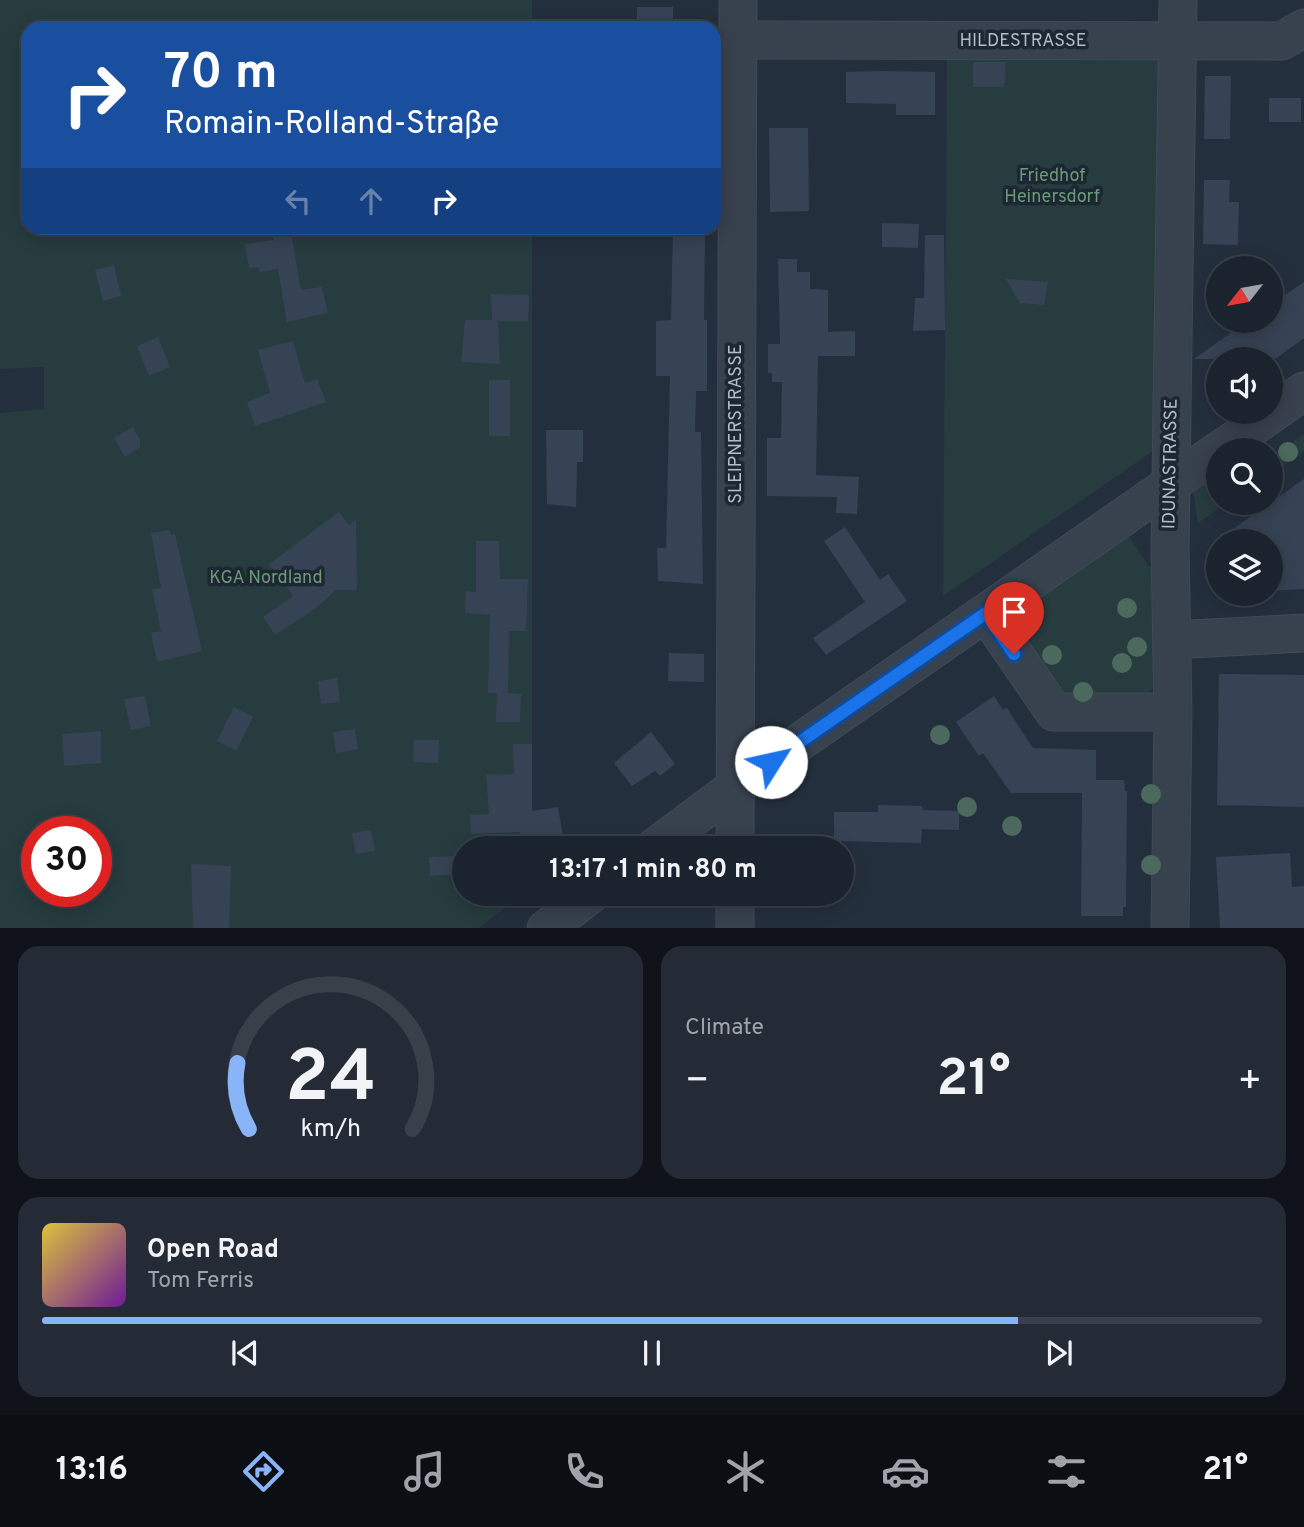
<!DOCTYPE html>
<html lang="en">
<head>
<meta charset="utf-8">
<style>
	:root { --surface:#1b232e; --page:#242b36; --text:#f1f3f6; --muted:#a0a4aa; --line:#39404a; --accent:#8ab4f8 }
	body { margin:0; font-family:Overpass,sans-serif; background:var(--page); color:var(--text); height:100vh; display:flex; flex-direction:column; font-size:26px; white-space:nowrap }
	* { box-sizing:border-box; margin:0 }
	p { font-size:23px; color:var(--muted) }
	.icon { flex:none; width:38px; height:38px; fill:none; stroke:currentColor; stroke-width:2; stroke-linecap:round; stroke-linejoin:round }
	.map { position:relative; height:928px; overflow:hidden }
	.details { display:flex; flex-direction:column; gap:18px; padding:18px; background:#0f1319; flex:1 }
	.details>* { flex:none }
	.banner { position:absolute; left:21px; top:21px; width:700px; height:214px; border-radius:21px; box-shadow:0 4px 18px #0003,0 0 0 2px var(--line); background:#1a4fa0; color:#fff; overflow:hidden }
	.needle { width:46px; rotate:239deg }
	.tools { position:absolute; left:1206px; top:256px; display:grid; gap:14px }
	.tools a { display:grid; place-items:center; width:77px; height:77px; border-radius:50%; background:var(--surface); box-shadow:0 4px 18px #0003,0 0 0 2px var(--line); font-size:35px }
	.speed { position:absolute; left:21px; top:816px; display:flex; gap:14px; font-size:35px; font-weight:700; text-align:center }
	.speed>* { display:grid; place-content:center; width:91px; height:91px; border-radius:50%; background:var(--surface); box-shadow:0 4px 18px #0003,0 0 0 2px var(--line); line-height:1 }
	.speed .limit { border:10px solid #d22; background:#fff; color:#111 }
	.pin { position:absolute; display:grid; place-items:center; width:60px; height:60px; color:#fff; margin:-72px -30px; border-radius:50% 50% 50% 0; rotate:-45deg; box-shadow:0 0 7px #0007 }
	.pin .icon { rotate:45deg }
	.me { position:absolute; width:77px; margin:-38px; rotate:55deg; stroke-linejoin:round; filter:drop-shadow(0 0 5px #0008) }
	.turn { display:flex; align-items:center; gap:24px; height:147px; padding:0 28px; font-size:32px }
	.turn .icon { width:91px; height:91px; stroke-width:2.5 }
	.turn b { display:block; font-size:49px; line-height:60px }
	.lanes { display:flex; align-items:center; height:66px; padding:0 28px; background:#0003; justify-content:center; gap:35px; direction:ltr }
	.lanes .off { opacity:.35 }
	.big { font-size:52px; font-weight:700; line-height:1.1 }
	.details .widget { flex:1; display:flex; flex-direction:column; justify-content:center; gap:10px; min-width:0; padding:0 24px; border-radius:21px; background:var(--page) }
	.details .dial { align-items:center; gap:0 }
	.dial svg { height:182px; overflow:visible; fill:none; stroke:var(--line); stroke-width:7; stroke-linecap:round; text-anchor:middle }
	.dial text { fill:var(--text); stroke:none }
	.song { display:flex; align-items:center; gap:21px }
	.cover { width:84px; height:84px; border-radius:10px; background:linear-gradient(135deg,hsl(50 70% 55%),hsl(280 70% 35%)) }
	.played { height:7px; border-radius:4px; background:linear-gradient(90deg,var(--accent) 80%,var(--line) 80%) }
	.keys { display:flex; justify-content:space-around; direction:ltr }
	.heat { display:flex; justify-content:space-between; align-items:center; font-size:38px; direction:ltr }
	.details .tiles { flex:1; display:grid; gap:18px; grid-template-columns:1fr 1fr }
	.widget:last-child { grid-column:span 2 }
	.trip { position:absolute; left:452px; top:836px; width:402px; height:70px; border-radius:35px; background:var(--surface); box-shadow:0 4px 18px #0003,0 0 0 2px var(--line); font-weight:700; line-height:70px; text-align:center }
	.tabs { display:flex; height:112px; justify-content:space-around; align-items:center; background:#0b0e12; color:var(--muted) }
	.tabs .icon { width:49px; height:49px }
	.tabs .on { color:var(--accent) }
	.tabs b { font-size:32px; color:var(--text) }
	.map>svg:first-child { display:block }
	.green { fill:#263c3f; fill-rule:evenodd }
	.building { fill:#364354 }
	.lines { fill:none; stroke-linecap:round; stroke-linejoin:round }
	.minor-casing { stroke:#414a57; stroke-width:39 }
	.minor { stroke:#38414e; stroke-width:37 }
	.tree { fill:#4b6a5d }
	.route-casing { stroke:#114b97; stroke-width:18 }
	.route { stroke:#1a73e8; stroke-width:12 }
	.labels { text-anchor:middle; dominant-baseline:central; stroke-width:7; stroke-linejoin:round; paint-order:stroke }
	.street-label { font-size:18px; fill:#b4bcc9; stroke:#1d2633 }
	.park-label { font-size:18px; fill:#6b9a76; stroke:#1d2633 }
</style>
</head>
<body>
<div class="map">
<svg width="1304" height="929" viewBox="0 0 1304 929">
	<rect width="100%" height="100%" fill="#242f3e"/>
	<path class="green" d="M0 0H532V28H28V228H532V849H464V894H523L479 928 0 929V413L44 409V367L0 369ZM37 831H96V891H37Z
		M1159 56 1156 449 943 596 947 57Z
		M1304 434V451L1271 474V457Z
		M1208 476 1218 491V502H1228L1198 523 1193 490Z
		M1128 535 1149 567 1157 562 1155 686 1144 698 1066 702 1010 622 1023 606Z"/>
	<path class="building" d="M637 7H673V28H637Z
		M973 62H1006L1004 87H973Z
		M880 71 935 72V115H896V104L846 103V72Z
		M1205 76H1231L1230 139H1204Z
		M1269 98H1301V122H1269Z
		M769 128H808L809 211 770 212Z
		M1204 180H1230L1229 202H1239L1238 245 1203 244Z
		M882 223 919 224 918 248 882 247Z
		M272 228H290L301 290 322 287 328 313 287 322 278 269 260 272 259 267 249 268 245 244 274 240Z
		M673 228H705L704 320H707V391H696L695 432H701L703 584 658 581 657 548H666L670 376H656V321L671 320Z
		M925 235H944L945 330 913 331 915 298H924Z
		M778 259H797V272H810V289L828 290V332L855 331V356H818L816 475 859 477 857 514 836 513 837 497 767 496V438H781L782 382H772V373H768V344H780Z
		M114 265 121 296 103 301 95 270Z
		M1006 279 1048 282 1044 305 1020 303Z
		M1304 282V338L1275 359H1194L1249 320H1270V305Z
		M491 294 529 295 528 321H498L500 364 461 362 465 320H492Z
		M158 337 170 367 149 376 137 346Z
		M293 341 305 383 317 379 326 402 255 426 247 402 270 393 258 350Z
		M489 380H510V436H489Z
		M133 427 140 440V447L125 457 114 438Z
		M546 430H583V462H577L576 507 547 504Z
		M1304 479V589L1270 591V541H1216Z
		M339 512 349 525 356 520 357 590H336L316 608 275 635 263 617 293 596 269 564Z
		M845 527 880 580 888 574 907 601 826 655 813 638 865 602 824 541Z
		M170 530 171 535 175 534 202 651 157 662 151 633 161 631 152 589 161 588 151 533Z
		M476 541H499L500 579H528L526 631H509L508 693 521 694 520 722H496L497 693H488L490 615 465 613 466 591 476 592Z
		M669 653 704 654V682L668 681Z
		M1219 674 1304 675V807L1217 805Z
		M337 678 340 702 321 704 318 681Z
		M145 696 151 726 131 730 124 699Z
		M994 696 1003 710 1006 707 1033 748 1096 750V780H1124L1125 791H1127L1126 907H1123V916H1081L1082 793H1011L983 753 979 756 956 722Z
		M234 707 253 717 236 751 217 741Z
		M355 729 358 749 336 753 333 732Z
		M101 731V763L64 766 62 734Z
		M651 732 675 764 660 776 655 771 632 786 614 763Z
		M414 740H439L438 763 413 762Z
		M513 744H532V811L558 807 565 849H541L540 840 521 841 520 832 471 834 470 815 489 814 486 775 514 774Z
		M878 805 922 806V810L959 811V830L922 829 921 843 834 841V812H878Z
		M371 830 375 851 356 854 352 833Z
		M1290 853 1292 887 1304 886V928H1220L1216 857Z
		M455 856 457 874 430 876 429 857Z
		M191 864 231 866 229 928H193Z"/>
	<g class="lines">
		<defs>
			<path id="minor" d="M738 40 1282 41 1304 28
				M1220 450 1304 391
				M986 613 1054 712H1173
				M1172 640 1304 633
				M652 849 735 787 1218 451
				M735 849 738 0
				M546 929 591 894
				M735 929V894
				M1170 929 1173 712 1170 548 1178 0"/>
		</defs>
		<use href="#minor" class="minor-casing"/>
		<use href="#minor" class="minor"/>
	</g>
	<g class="tree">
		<circle cx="1288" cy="452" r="10"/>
		<circle cx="1127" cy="608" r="10"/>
		<circle cx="1137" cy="647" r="10"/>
		<circle cx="1052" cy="655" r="10"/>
		<circle cx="1122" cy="663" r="10"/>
		<circle cx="1083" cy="692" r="10"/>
		<circle cx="940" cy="735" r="10"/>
		<circle cx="1151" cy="794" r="10"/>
		<circle cx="967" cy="807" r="10"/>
		<circle cx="1012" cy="826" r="10"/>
		<circle cx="1151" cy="865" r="10"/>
	</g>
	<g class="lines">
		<defs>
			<path id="route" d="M771 762 986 613 1014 654"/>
		</defs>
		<use href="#route" class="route-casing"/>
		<use href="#route" class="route"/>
	</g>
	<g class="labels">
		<g class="street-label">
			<text x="1023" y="41">HILDESTRASSE</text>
			<text transform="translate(736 424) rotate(-90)">SLEIPNERSTRASSE</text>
			<text transform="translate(1171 464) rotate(-89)">IDUNASTRASSE</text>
		</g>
		<g class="park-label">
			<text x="1052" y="176">Friedhof<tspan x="1052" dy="21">Heinersdorf</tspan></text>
			<text x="266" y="578">KGA Nordland</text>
		</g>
	</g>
</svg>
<div class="tools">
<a><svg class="needle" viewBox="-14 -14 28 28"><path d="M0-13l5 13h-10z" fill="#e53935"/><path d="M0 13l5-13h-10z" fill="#a0a4aa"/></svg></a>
<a><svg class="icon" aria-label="sound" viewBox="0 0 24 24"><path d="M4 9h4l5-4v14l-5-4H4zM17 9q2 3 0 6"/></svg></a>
<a><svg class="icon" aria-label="search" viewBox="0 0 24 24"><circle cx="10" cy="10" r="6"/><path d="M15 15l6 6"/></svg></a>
<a><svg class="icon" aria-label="layers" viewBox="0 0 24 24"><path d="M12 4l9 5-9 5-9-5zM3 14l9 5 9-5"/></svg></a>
</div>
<div class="speed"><div class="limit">30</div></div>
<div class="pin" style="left:1014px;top:654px;background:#d93025"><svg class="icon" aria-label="arrive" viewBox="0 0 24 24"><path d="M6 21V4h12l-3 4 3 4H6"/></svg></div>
<svg class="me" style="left:771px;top:762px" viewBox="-20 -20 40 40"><circle r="19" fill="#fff"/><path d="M0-13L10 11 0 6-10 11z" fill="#1a73e8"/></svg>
<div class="trip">13:17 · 1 min · 80 m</div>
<div class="banner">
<div class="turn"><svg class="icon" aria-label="right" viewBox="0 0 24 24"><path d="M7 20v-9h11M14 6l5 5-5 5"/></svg><div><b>70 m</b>Romain-Rolland-Straße</div></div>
<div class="lanes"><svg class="icon off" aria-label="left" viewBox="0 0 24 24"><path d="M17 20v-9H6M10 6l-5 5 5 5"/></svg><svg class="icon off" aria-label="ahead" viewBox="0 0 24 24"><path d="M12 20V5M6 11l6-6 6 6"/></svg><svg class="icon" aria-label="right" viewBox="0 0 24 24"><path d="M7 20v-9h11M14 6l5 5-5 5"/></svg></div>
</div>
</div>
<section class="details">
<div class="tiles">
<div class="widget dial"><svg viewBox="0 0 100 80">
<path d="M14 69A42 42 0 1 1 86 69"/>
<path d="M14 69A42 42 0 0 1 9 40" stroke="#8ab4f8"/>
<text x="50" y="56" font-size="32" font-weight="700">24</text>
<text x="50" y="72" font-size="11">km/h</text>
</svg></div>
<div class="widget"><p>Climate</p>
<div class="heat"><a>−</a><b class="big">21°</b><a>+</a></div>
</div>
<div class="widget">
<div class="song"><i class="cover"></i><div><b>Open Road</b><p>Tom Ferris</p></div></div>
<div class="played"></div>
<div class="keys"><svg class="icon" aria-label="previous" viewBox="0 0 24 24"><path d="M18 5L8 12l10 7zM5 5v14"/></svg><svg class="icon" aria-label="pause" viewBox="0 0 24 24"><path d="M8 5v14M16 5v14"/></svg><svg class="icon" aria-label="next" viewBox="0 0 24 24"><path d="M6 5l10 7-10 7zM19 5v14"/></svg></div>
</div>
</div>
</section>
<nav class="tabs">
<b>13:16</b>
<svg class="icon on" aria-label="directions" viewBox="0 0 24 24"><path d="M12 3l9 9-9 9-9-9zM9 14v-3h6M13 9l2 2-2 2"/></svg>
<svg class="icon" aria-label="music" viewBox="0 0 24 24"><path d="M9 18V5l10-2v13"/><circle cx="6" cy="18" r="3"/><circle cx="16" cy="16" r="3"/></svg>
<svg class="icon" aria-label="phone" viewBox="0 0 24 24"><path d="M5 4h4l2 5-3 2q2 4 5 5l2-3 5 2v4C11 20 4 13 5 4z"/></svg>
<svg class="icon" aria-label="climate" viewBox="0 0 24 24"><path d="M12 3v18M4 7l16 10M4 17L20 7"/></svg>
<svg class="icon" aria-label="car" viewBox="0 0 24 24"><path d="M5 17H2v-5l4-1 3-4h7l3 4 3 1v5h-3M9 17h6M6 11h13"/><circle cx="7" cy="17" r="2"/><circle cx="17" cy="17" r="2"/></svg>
<svg class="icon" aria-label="filters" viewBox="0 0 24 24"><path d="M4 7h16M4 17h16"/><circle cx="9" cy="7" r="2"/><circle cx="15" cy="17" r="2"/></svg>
<b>21°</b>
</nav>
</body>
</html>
